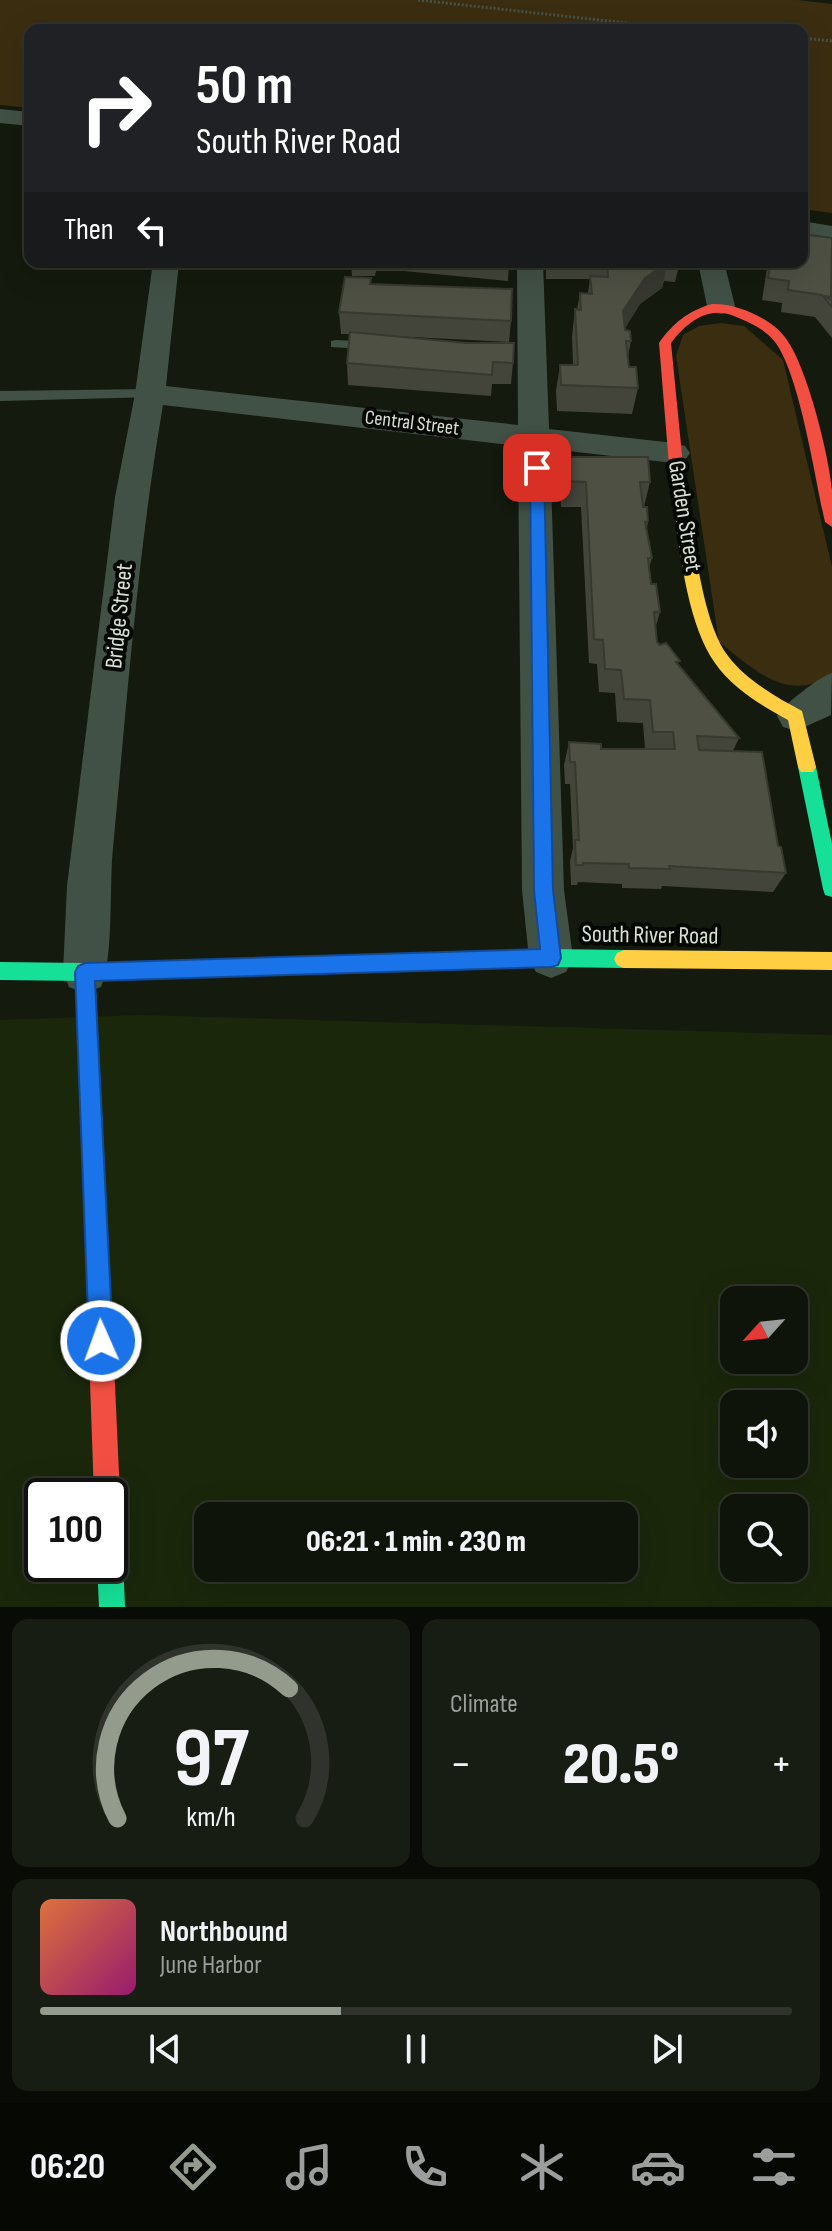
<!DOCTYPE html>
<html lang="en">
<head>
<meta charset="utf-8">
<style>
	:root { --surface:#0f140a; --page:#181d13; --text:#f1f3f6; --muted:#9b9e9c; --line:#2f332b; --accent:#939b8c }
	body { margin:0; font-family:"Sofia Sans Condensed",sans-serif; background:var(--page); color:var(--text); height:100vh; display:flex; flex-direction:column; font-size:30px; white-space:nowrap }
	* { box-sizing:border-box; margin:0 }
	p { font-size:26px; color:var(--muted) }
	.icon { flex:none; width:44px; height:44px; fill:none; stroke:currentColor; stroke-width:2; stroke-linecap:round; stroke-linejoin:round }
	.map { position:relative; height:1607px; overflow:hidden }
	.drawer { display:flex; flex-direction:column; gap:12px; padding:12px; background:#080b06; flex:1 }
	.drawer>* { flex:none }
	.guide { position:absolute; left:24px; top:24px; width:784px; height:244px; border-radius:16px; box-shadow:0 8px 32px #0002,0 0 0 2px var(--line); background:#202124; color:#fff; overflow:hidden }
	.needle { width:52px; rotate:243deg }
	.tools { position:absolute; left:720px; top:1286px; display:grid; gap:16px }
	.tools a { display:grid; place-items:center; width:88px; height:88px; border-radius:16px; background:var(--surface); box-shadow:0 8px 32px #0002,0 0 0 2px var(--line); font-size:40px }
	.speed { position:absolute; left:24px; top:1478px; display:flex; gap:16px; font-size:40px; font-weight:700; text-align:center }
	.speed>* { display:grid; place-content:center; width:104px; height:104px; border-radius:50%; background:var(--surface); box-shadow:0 8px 32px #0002,0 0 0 2px var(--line); line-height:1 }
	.speed .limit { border:4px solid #111; border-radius:12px; background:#fff; color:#111 }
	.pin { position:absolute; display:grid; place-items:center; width:68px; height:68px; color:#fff; margin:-34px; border-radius:16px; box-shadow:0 4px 12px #0006 }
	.me { position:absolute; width:88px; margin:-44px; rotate:358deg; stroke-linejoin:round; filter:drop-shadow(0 0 6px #0008) }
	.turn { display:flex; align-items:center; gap:28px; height:168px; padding:0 40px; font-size:36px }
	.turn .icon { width:104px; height:104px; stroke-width:2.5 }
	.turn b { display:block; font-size:56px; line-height:68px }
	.then { display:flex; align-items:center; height:76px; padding:0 40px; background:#0003; gap:16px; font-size:30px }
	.big { font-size:60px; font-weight:800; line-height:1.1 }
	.drawer .widget { flex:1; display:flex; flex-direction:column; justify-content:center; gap:12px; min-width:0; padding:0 28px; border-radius:16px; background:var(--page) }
	.drawer .dial { align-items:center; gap:0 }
	.dial svg { height:208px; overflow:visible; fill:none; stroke:var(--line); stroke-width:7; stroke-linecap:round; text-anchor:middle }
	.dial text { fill:var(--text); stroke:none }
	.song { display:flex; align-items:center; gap:24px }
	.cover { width:96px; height:96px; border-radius:12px; background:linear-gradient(135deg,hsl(20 70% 55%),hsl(320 70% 35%)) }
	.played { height:8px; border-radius:4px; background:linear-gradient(90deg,var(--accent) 40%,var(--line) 40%) }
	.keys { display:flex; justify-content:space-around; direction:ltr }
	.heat { display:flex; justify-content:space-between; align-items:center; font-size:44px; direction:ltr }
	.drawer .tiles { flex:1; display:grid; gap:12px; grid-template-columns:1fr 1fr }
	.widget:last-child { grid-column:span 2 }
	.trip { position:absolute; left:194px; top:1502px; width:444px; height:80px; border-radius:16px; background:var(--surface); box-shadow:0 8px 32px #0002,0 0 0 2px var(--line); font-weight:800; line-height:80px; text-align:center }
	.menu { display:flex; height:128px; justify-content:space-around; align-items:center; background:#060804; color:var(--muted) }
	.menu .icon { width:56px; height:56px }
	.menu .selected { color:var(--accent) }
	.menu b { font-size:36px; color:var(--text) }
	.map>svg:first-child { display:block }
	.built { fill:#1a270b; fill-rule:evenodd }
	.green { fill:#3b2d10 }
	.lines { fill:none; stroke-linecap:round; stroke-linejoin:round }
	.path { stroke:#465247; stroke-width:3; stroke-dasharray:2 2; stroke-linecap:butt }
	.lane { fill:#425146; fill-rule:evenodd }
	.street { fill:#425146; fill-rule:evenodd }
	.fast { fill:#16e098; fill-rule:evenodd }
	.slow { fill:#ffcf43; fill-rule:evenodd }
	.jam { fill:#f24e42; fill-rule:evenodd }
	.wall { fill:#43453a }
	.shaded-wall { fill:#373830 }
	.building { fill:#4e5044; stroke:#373830; stroke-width:2 }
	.route { fill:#1a73e8; stroke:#114b97; stroke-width:2 }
	.labels { text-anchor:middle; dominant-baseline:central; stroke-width:8; stroke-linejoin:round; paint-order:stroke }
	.far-street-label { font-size:20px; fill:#d8e0d1; stroke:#040702 }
	.street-label { font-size:24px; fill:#d8e0d1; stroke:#040702 }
</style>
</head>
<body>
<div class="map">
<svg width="832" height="1607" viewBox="0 0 832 1607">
	<rect width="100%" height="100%" fill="#141a0d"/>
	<path class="built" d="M141 1015 832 1035V1607H0V1020ZM734 1300H794V1360H734ZM734 1404H794V1464H734ZM42 1496H110V1564H42ZM734 1508H794V1568H734ZM208 1516H624V1568H208Z"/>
	<path class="green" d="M0 0H798L832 4V213L802 209V30H30V108L0 105Z
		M721 323 744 326 783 360 832 567V675C786 704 753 668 719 642L676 356 683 335 699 326Z"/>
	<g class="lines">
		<path class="path" d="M418 0 690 30
			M802 38 832 41"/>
		<path class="lane" d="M336 340 376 342 383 346 376 350 331 347V341Z
			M150 389 155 391V397L0 401V391Z"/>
		<path class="street" d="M0 109 30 112V126L0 123Z
			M802 221 832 226V242L802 237Z
			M153 262H179L166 386 518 425 517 262H543L549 429 674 443 685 446 690 453 685 460 674 463 550 449 564 890 573 958 566 972 551 978 536 972 529 958 522 890 518 446 163 405C138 551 127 700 113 848 109 885 114 957 101 987L85 993 69 987 63 972 67 886 115 497 135 394Z
			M698 262H724L735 306 731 312 721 314 711 312 707 306Z
			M832 673 831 715 796 731 783 727 777 716C783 705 819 677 832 673Z"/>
		<path class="fast" d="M807 760 813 762 816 767 832 844V897L825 895 823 889 798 767 801 762Z
			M551 949 624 950 631 953 634 959 631 965 624 968 551 967 85 981 0 980V962L85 963Z
			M110 1548 119 1552 123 1561 125 1607H99L97 1564H110Z"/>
		<path class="slow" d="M676 460 683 465C691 514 699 619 728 656 746 680 776 697 802 711L816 767 813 772H801L798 767 788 720C762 706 732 688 715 663 682 617 677 521 669 465Z
			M624 950 832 952V970L624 968 617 965 614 959 617 953Z
			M85 963 92 965 95 972 111 1296 107 1304 99 1308 91 1304 87 1296 75 972 78 965Z"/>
		<path class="jam" d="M712 304C735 303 769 317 784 336 806 362 829 455 832 490 832 502 832 515 832 527L825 522C815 479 800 375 775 342 765 329 749 322 734 316 708 305 686 323 671 343L683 465 676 470 669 465 659 343C673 323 688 311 712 304Z
			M99 1284 107 1288 111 1296 120 1496 116 1505 110 1508V1496H94L87 1296 91 1288Z"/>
	</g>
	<path class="wall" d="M832 238V338L815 317 781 312 782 303 762 300 768 262H802Z
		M351 262H509L508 281 404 271H376L375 276H352Z
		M546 262H680L675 282 664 281 662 288 640 304 625 328 631 341 628 356 629 367 638 388 632 414 557 411 556 391 560 365H573L572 336 575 309 577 310 580 293H588L590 279H546Z
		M371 278V284L511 321 509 342 392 336 513 363 511 384H492L491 396 348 385 347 363 350 334H341L339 312Z
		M564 457 650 482 644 507 648 521 647 529 652 558 649 568 651 584 660 612 656 626 657 642 739 738 733 751 778 846 786 873 773 892 662 886 661 889 622 888V884L578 882 577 885H571L570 861 573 848 570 784H565L564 765 569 742 601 749H645L643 723 617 722 615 693 599 692 597 664 589 663 581 507H561L560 483Z"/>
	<path class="shaded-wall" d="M668 262 662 288 640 304 619 338 623 311 645 278Z"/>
	<path class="building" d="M802 234 832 238 831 297 824 296 832 301V307L822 295 788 290 789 281 768 278 771 262H802Z
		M607 262H668L645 278 623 311 625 330 630 331 631 341H626L629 367H636L638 388 561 385 560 365H578L575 309 581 310 580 293 592 294 590 276 608 277Z
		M345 277 371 278 370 284 512 289 511 321 339 312Z
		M350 332 466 343H514L513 363 493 362 492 375 347 363Z
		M564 457H648L650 482H640L643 507H647L648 521 645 522 652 558H648L651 584H656L660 612H654L657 642 660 645 666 643 680 661 676 662 739 738 697 736 699 750 762 752 778 846 781 847 786 873 669 866 670 869 629 868V864L583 863V865H576L575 840H579L575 762H570L569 742 601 744V749H675L673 732H653L650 700 624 699 621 670 605 669 603 640 594 639 586 482 565 481Z"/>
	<path class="route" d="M537 463 544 468 553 890 561 958 558 965 551 967 95 981 113 1341 110 1350 101 1353 93 1350 89 1341 75 972 78 966 85 963 540 949 534 890 530 468Z"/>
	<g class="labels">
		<g class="far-street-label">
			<text transform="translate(412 423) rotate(7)">Central Street</text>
		</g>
		<g class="street-label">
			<text transform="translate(685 516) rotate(81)">Garden Street</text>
			<text transform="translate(119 616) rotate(-84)">Bridge Street</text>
			<text transform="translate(650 935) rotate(1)">South River Road</text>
		</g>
	</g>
</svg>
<div class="tools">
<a><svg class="needle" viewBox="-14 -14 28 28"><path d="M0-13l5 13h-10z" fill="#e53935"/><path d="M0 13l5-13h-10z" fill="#9b9e9c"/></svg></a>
<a><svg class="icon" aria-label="sound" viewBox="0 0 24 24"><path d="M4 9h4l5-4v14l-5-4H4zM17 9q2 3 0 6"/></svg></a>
<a><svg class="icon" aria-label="search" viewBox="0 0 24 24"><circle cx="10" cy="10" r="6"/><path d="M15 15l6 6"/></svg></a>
</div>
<div class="speed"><div class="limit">100</div></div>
<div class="pin" style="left:537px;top:468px;background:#d93025"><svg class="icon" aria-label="arrive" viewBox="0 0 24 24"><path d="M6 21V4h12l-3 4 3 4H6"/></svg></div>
<svg class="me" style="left:101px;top:1341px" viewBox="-20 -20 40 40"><circle r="17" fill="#1a73e8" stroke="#fff" stroke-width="3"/><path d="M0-11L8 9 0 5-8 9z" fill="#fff"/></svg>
<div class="trip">06:21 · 1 min · 230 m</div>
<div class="guide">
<div class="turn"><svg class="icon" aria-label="right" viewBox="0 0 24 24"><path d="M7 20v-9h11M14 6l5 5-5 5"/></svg><div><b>50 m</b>South River Road</div></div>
<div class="then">Then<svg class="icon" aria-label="left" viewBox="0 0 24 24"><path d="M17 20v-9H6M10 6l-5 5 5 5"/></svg></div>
</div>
</div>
<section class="drawer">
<div class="tiles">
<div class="widget dial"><svg viewBox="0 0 100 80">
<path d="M14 69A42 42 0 1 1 86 69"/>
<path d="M14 69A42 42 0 0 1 80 19" stroke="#939b8c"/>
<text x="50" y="56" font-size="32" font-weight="700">97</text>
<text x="50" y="72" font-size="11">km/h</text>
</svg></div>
<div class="widget"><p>Climate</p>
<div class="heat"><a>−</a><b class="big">20.5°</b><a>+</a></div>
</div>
<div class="widget">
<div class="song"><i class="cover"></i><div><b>Northbound</b><p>June Harbor</p></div></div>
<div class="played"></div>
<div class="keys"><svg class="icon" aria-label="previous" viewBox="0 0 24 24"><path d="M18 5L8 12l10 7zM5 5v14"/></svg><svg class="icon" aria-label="pause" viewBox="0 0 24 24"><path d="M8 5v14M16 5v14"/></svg><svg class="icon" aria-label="next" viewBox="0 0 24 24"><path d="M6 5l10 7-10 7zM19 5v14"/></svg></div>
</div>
</div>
</section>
<nav class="menu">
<b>06:20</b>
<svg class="icon selected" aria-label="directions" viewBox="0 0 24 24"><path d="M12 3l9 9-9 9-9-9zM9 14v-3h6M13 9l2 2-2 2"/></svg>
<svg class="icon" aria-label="music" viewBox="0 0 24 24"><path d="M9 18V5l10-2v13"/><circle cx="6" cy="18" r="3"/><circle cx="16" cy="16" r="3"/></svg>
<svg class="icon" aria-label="phone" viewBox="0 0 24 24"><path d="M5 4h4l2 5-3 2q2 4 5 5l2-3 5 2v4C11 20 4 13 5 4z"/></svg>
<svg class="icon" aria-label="climate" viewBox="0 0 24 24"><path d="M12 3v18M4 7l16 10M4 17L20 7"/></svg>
<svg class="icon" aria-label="car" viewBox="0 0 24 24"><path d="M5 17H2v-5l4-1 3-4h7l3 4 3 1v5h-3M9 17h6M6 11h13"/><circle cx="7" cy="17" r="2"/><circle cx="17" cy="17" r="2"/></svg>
<svg class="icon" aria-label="filters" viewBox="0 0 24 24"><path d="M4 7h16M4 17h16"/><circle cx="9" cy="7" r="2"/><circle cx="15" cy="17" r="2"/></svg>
</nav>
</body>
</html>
